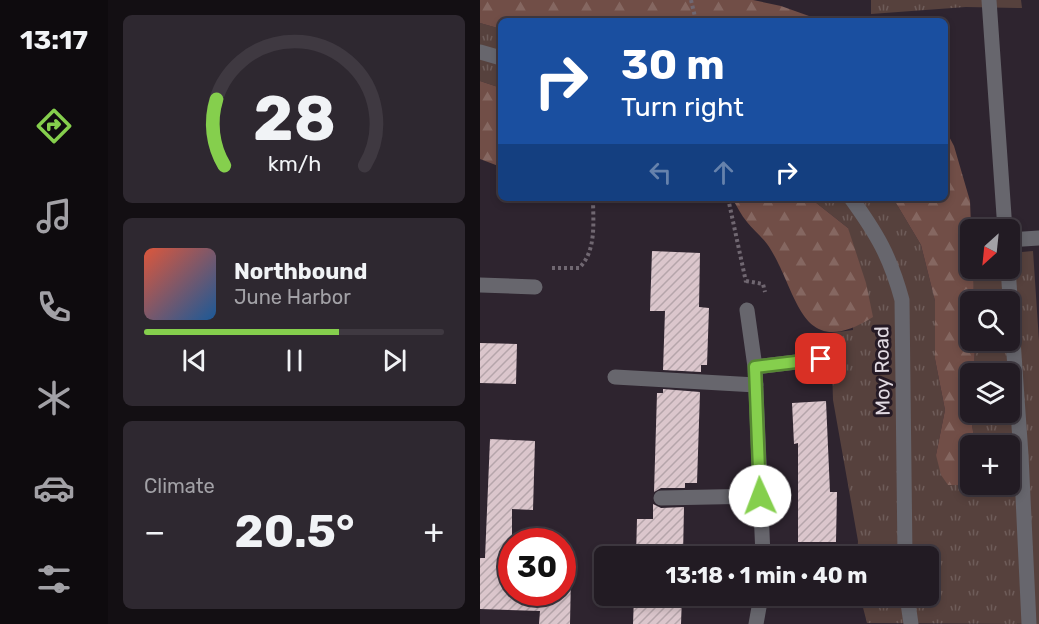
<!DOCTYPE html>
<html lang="en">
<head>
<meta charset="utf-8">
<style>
	:root { --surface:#221b23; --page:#2e2830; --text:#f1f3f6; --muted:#a2a1a6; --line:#3f3941; --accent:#85cf4d }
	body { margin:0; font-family:Rubik,sans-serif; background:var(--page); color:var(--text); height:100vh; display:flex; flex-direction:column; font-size:22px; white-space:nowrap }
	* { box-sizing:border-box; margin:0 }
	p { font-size:20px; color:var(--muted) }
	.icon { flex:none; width:33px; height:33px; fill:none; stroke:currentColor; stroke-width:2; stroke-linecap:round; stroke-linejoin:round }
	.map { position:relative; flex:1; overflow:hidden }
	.side { display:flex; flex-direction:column; gap:15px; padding:15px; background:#130f13; width:372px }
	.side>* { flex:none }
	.guide { position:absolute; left:18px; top:18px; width:450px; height:183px; border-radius:9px; box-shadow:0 3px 9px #0003,0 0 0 2px var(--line); background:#1a4fa0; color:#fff; overflow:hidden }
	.needle { width:39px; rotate:207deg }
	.fabs { position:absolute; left:480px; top:219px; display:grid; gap:12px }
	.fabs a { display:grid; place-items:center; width:60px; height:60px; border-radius:9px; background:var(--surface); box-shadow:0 3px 9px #0003,0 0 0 2px var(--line); font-size:30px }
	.speed { position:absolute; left:18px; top:528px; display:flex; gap:12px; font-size:30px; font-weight:700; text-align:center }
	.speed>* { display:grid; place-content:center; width:78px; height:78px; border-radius:50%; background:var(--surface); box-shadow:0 3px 9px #0003,0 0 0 2px var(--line); line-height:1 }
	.speed .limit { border:9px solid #d22; background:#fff; color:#111 }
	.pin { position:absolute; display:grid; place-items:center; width:51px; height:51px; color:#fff; margin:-26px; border-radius:12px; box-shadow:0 3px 9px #0006 }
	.me { position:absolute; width:66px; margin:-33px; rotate:358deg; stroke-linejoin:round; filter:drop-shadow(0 0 4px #0008) }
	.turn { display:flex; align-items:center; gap:21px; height:126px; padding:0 24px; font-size:27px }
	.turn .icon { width:78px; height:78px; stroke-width:2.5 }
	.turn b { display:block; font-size:42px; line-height:51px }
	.lanes { display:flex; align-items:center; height:57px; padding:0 24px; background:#0003; justify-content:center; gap:30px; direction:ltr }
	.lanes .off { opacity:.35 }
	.big { font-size:45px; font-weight:700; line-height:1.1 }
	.side .tile { flex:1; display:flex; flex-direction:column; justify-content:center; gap:9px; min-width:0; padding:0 21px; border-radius:9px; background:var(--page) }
	.side .dial { align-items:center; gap:0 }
	.dial svg { height:156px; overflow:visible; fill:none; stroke:var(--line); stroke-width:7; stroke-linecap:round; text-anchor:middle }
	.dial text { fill:var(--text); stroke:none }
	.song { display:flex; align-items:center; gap:18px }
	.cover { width:72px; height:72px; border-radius:9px; background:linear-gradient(135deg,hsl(10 70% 55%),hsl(210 70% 35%)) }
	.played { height:6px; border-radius:3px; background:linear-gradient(90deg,var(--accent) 65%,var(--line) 65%) }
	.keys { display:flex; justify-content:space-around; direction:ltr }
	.heat { display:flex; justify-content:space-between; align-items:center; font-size:33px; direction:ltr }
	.trip { position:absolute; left:114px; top:546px; width:345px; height:60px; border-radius:9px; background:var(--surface); box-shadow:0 3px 9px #0003,0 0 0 2px var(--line); font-weight:700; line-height:60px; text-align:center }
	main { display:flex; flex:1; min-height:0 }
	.dock { display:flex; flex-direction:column; width:108px; justify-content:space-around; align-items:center; background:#0e0b0e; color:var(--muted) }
	.dock .icon { width:42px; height:42px }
	.dock .active { color:var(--accent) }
	.dock b { font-size:27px; color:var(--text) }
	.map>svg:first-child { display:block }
	.grass { fill:url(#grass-tufts) }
	.forest { fill:url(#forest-firs) }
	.building { fill:url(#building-hatch) }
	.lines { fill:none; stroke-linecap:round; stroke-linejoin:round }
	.path { stroke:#706771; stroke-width:4; stroke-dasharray:3 3; stroke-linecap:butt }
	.minor { stroke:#67666d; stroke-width:15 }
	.route-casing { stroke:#568732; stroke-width:15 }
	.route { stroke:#85cf4d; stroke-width:10 }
	.labels { text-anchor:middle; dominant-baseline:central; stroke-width:6; stroke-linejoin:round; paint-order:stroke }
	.street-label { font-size:20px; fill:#e1dae2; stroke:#251a25 }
</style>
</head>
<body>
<main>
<nav class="dock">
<b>13:17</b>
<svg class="icon active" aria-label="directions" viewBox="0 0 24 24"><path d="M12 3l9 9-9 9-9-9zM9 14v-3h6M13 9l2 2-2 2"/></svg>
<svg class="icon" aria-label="music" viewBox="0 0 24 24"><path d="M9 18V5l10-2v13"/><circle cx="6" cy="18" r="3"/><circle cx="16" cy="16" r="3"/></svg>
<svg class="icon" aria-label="phone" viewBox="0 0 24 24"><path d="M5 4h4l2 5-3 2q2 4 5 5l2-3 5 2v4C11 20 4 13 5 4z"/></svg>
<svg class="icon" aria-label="climate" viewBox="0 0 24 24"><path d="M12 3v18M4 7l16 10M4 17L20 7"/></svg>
<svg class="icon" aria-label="car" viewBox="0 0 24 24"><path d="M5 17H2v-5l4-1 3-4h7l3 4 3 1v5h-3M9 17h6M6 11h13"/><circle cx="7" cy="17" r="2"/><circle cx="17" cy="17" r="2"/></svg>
<svg class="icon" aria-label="filters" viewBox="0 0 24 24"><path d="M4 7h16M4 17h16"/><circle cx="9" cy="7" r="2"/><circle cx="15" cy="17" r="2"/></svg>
</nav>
<section class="side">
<div class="tile dial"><svg viewBox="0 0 100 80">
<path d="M14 69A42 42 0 1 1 86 69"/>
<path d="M14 69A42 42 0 0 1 10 35" stroke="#85cf4d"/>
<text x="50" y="56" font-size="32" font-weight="700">28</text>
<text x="50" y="72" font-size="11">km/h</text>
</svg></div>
<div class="tile">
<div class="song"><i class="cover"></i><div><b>Northbound</b><p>June Harbor</p></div></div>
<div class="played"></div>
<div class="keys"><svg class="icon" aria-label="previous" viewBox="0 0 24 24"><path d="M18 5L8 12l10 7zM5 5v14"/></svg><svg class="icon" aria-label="pause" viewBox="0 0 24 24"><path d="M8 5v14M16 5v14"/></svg><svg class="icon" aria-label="next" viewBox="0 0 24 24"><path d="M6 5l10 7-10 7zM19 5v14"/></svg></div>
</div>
<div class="tile"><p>Climate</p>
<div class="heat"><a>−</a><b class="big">20.5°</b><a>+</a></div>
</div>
</section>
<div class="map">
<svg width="559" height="624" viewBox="0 0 559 624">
	<defs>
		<pattern id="grass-tufts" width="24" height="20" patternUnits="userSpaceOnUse" patternTransform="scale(1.5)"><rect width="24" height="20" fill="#56413d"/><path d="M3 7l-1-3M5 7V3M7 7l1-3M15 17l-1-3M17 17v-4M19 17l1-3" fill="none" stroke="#6e5c59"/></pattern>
		<pattern id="forest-firs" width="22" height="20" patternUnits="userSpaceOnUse" patternTransform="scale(1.5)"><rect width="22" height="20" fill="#714e47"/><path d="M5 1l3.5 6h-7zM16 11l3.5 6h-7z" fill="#856761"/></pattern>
		<pattern id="building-hatch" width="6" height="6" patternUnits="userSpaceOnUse" patternTransform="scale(1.5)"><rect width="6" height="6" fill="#dbc6cc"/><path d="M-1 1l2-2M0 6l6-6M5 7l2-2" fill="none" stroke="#b5a5aa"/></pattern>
	</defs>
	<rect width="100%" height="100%" fill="#2e242f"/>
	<path class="grass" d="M391 0H541L542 8 486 7 391 14Z
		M0 23 21 29V88L0 81Z
		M330 198H413L441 245 455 301V359L465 410 456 455 487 485 490 479V484H530V446L495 445 489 404 490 398V412H530V374L494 373 495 341 530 340V302L494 301 492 269 530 268V253L553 251 559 341V624L387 623 380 596H448V556H377L378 541 353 400 351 333 373 330 368 228Z"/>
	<path class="forest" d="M0 0H273L301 6 343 21H21V29L0 23Z
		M0 81 21 88V167L0 159Z
		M465 129 474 146 490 201 494 301 490 302V340L495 341 494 373 490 374 489 404 495 445 490 446V479L487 485H468L461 475 456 455 465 410 455 359V301L441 245 413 198H465Z
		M252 198H330L368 228 386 283 393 317C321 362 319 296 291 250 285 239 274 231 267 222 261 215 257 206 252 198Z"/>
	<path class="building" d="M172 251 220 253 219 307 229 308 227 365H221V372L183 370 185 311H170Z
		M0 343 37 344 36 384 0 383Z
		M183 389 220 392 217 483H205V488H181L174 492 177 393H183Z
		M346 401 350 492H357L356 542H318V443L314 444 312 403Z
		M10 439 55 441 53 510 32 509V592H82V575H91L90 624H59L60 611 0 609V558H5Z
		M173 504 181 508 204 507 203 556H156L157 519H173Z
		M154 596H202L201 624H153Z"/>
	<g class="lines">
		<path class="path" d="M211 0 216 21
			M248 198 266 282
			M72 268H99C117 251 113 221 113 198
			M266 281 283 284 285 292"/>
		<path class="minor" d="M509 0 525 230
			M0 52 21 58
			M371 198C397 234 410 256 422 300L425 556
			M530 240 559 238
			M528 268 541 455 549 624
			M0 285 55 287
			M267 310 275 367 283 556
			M275 367 341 359
			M135 377 276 385
			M181 498 280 496
			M427 596 431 624
			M276 624 281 596"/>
	</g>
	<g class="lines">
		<defs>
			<path id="route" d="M280 496 275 367 341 359"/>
		</defs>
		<use href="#route" class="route-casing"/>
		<use href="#route" class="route"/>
	</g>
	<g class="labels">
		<g class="street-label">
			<text transform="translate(402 371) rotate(-91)">Moy Road</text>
		</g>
	</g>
</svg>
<div class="fabs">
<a><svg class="needle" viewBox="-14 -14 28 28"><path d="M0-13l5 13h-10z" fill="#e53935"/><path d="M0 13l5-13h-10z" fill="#a2a1a6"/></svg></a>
<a><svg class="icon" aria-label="search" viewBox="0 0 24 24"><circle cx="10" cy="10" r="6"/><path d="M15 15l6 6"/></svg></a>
<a><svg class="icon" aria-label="layers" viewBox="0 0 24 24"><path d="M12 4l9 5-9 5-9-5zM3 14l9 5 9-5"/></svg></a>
<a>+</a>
</div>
<div class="speed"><div class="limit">30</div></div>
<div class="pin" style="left:341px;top:359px;background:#d93025"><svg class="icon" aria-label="arrive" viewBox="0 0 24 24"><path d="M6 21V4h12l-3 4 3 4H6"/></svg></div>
<svg class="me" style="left:280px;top:496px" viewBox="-20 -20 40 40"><circle r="19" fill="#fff"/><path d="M0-13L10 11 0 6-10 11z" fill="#85cf4d"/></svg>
<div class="trip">13:18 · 1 min · 40 m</div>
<div class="guide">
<div class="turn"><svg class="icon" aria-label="right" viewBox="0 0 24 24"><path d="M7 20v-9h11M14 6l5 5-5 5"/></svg><div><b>30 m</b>Turn right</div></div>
<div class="lanes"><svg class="icon off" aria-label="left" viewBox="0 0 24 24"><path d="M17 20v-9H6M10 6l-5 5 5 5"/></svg><svg class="icon off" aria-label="ahead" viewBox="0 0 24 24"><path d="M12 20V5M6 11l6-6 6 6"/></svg><svg class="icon" aria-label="right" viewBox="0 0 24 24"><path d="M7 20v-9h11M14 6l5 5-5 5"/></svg></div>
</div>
</div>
</main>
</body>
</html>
